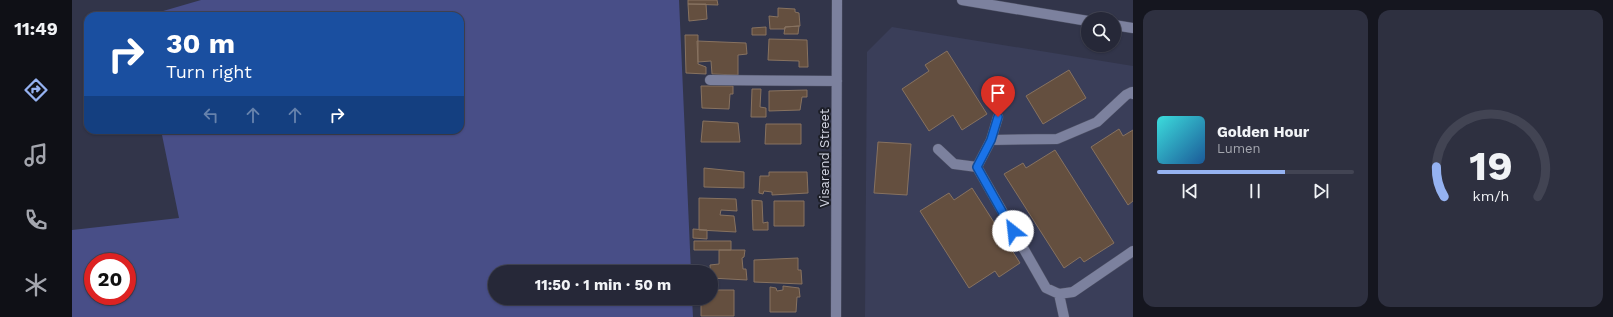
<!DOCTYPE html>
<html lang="en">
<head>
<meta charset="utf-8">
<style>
	:root { --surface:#262838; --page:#2e3040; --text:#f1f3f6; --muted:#a4a6ae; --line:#424453; --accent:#95b2f1 }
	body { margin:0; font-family:"Work Sans",sans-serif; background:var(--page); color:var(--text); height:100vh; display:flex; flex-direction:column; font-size:15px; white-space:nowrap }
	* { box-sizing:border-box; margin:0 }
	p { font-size:13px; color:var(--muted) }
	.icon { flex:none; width:22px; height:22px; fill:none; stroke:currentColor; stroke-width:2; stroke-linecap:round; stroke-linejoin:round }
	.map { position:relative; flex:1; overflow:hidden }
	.side { display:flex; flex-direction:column; gap:10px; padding:10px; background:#15161f; width:480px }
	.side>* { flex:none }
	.banner { position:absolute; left:12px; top:12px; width:380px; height:122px; border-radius:12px; box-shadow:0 1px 3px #0004,0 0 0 1px var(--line); background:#1a4fa0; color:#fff; overflow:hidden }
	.fabs { position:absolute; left:1009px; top:12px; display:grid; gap:8px }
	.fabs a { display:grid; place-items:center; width:40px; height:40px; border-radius:50%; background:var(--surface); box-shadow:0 1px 3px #0004,0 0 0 1px var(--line); font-size:20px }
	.speed { position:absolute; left:12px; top:253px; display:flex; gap:8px; font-size:20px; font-weight:700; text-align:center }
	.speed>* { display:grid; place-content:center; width:52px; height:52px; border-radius:50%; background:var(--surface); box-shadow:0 1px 3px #0004,0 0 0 1px var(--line); line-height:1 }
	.speed .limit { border:6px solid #d22; background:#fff; color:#111 }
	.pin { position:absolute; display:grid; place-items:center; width:34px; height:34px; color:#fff; margin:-41px -17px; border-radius:50% 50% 50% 0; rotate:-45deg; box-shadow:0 0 4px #0007 }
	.pin .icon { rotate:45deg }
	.me { position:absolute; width:44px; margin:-22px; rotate:331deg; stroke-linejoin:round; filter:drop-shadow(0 0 3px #0008) }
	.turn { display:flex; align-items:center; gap:14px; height:84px; padding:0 16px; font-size:18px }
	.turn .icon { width:52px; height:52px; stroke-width:2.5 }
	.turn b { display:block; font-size:28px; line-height:34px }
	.lanes { display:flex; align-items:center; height:38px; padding:0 16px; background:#0003; justify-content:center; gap:20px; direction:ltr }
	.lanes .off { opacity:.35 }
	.side .card { flex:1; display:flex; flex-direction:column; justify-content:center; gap:6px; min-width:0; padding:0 14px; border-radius:12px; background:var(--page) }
	.side .dial { align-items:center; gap:0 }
	.dial svg { height:104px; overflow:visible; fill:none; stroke:var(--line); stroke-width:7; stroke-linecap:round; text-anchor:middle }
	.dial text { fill:var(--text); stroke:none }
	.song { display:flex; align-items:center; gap:12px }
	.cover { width:48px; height:48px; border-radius:6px; background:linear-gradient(135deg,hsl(180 70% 55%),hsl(210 70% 35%)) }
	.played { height:4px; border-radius:2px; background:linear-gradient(90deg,var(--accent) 65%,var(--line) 65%) }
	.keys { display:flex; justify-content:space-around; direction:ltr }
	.side .tiles { flex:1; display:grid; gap:10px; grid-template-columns:repeat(2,1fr) }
	.trip { position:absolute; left:416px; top:265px; width:230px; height:40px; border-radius:20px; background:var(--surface); box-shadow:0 1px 3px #0004,0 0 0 1px var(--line); font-weight:700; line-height:40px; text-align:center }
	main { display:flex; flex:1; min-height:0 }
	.tab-bar { display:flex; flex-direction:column; width:72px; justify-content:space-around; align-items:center; background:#0f1016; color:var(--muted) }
	.tab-bar .icon { width:28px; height:28px }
	.tab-bar .active { color:var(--accent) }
	.tab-bar b { font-size:18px; color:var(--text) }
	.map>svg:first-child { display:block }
	.built { fill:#3a3e59 }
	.green { fill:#484e87; fill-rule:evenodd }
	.building { fill:#644f3f; stroke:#877260 }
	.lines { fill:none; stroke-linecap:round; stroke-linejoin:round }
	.minor-casing { stroke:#4e5165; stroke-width:11 }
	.minor { stroke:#7c819e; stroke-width:10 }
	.route-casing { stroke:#114b97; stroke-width:10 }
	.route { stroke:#1a73e8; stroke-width:7 }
	.labels { text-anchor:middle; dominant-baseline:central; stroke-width:4; stroke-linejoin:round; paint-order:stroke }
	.street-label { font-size:13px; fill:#d0d3e0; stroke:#1c1e27 }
</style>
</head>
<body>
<main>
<nav class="tab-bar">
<b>11:49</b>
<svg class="icon active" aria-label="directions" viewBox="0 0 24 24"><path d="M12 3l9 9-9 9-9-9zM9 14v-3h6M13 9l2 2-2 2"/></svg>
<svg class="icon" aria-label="music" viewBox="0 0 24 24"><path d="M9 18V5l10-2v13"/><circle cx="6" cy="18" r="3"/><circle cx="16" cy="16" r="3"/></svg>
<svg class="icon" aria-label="phone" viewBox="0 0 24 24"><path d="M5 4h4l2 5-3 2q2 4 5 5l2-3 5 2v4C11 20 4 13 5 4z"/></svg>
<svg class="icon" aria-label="climate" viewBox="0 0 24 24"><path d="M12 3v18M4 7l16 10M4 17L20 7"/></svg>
</nav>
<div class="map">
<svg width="1061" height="317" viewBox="0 0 1061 317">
	<rect width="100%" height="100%" fill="#32354a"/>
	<path class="built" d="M820 27 1061 66V317H793L795 52Z"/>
	<path class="green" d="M129 0H607L619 272H423V298H620L621 317H0V230L107 218 89 130H388V16H74ZM21 262H55V296H21Z"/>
	<path class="building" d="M616 0H645L646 5 616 4Z
		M616 4H634L635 19 617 21Z
		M706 8 723 9V12L727 13 728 26 713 27V29H698L697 16 706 17Z
		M727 26 726 34H712L713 27Z
		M694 27V35H680V28Z
		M613 35H626V64L634 67V74L614 73Z
		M697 39 735 40 736 67H727V61L696 60Z
		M625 41 674 43 675 54 666 55V75L640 74 639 61 626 62Z
		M875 51 915 114 890 130 881 115 857 131 830 89 857 71 853 65Z
		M997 70 1014 98 971 124 954 96Z
		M629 86H661V94H658L657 109 630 108Z
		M680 89H689L688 107 694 108V117H679Z
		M735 90V97H730L728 110 697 111V91Z
		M631 121 666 123 668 142H629Z
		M694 124H729V144H693Z
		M1047 129 1051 136 1061 130V201L1056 205 1019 147Z
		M806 142 839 144 835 195 802 193Z
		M983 150 1042 243 1012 262 1008 257 992 268 932 174 951 163 954 168Z
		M632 168 672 172V188L632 187Z
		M697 172H735L736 193 700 195V192L692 191 691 194 687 193 688 176H697Z
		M900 188 948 263 927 277 923 271 897 288 848 211 877 193 882 200Z
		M627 198 664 199 665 211 649 210 648 215 662 216 664 232 627 230Z
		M680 200 690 201 691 223 696 222V230H681Z
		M702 201H732V226H702Z
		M621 229 635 230V239L621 238Z
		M622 241H659V250H622Z
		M647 250H673L672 257 670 258 671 269H674L675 280 639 278 638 265 647 264Z
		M726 258V270H729L730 284 682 282V260Z
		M711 286 727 288 728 297H725L724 312H698V287L704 288 705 291 711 290Z
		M639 290H662V316H629V298H639Z"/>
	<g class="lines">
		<defs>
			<path id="minor" d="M890 0 1016 21
				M1042 25 1061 28
				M638 80 765 81
				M919 140 985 139 1025 122 1054 95 1060 92 1061 94
				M866 149 882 164 905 167
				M905 167 974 288 987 294 1001 292 1061 251
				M905 167 919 140 926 117
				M987 294 992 317
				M764 317 765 0"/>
		</defs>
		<use href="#minor" class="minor-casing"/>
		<use href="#minor" class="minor"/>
	</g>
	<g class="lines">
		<defs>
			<path id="route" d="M926 117 919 140 905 167 941 231"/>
		</defs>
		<use href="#route" class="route-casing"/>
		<use href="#route" class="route"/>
	</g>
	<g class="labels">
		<g class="street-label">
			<text transform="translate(752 158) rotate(-90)">Visarend Street</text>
		</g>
	</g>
</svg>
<div class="fabs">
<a><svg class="icon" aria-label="search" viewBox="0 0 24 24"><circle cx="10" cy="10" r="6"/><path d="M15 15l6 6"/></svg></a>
</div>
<div class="speed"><div class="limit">20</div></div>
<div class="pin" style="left:926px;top:117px;background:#d93025"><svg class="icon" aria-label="arrive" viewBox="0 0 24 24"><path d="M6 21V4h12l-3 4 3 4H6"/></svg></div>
<svg class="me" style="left:941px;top:231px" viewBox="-20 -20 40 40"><circle r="19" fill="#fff"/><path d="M0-13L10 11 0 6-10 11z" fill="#1a73e8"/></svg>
<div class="trip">11:50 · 1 min · 50 m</div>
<div class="banner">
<div class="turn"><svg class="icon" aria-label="right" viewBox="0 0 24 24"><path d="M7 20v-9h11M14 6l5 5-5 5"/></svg><div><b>30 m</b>Turn right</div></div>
<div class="lanes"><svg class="icon off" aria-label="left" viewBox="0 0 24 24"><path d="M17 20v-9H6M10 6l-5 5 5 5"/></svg><svg class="icon off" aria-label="ahead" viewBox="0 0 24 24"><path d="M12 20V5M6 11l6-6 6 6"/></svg><svg class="icon off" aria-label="ahead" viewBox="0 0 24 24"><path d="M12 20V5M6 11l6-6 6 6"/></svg><svg class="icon" aria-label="right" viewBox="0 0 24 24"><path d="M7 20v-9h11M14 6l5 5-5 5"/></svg></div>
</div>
</div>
<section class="side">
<div class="tiles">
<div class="card">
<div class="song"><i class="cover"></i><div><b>Golden Hour</b><p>Lumen</p></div></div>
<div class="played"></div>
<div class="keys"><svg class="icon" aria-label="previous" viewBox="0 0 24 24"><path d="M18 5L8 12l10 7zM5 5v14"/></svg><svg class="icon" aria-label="pause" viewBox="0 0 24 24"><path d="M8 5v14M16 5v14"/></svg><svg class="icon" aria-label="next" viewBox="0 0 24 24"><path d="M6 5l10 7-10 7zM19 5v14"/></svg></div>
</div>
<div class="card dial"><svg viewBox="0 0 100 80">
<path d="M14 69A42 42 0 1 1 86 69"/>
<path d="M14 69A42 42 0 0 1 8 46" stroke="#95b2f1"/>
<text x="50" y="56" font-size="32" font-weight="700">19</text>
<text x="50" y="72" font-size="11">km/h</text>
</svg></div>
</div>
</section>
</main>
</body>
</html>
